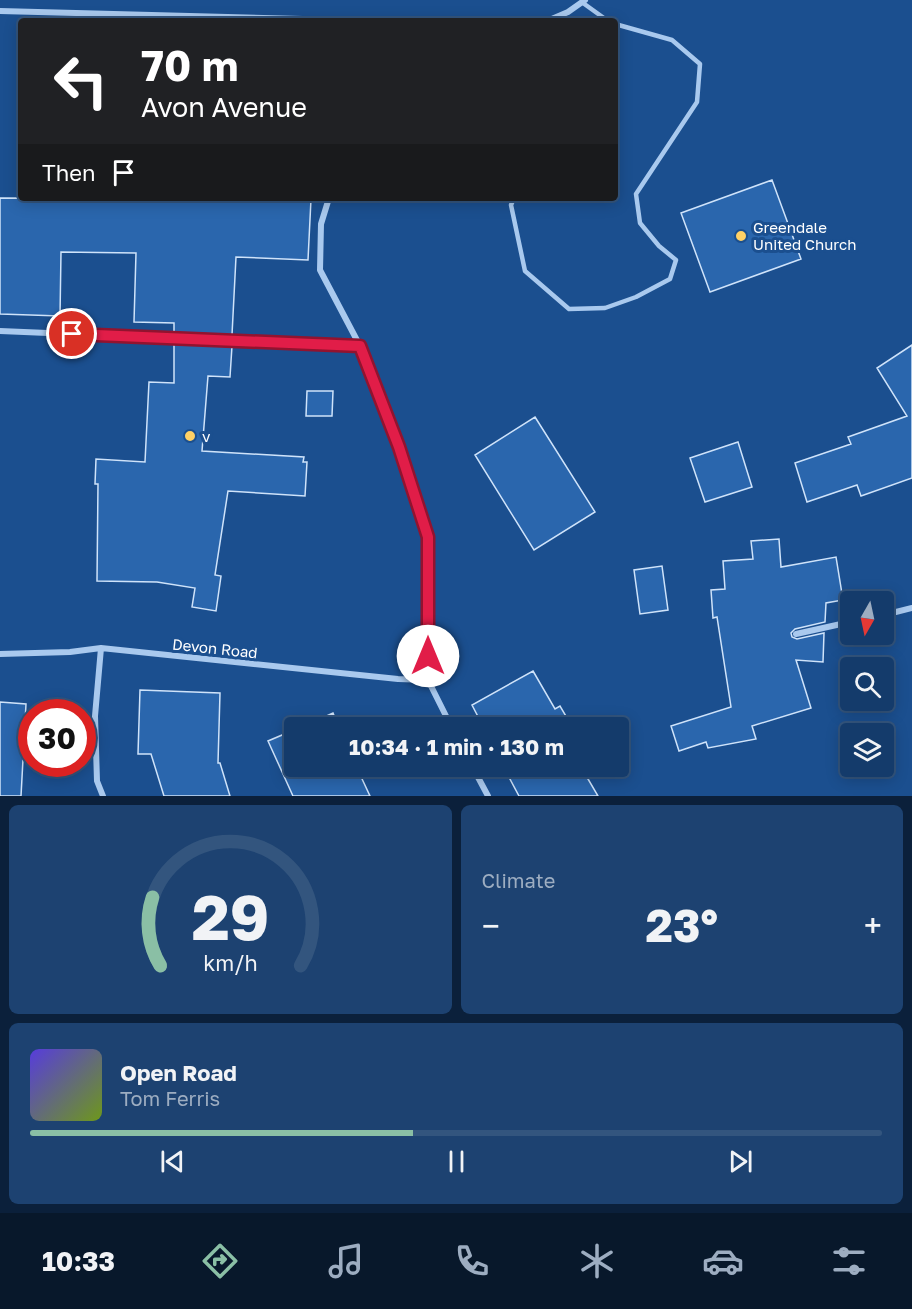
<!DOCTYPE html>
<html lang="en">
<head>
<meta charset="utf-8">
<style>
	:root { --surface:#143b6b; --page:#1d4271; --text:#f1f3f6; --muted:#9dadc1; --line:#33557e; --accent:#8abfa5 }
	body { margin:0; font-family:"Golos Text",sans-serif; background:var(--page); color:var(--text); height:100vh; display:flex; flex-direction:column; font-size:22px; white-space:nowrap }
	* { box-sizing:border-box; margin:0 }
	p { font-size:20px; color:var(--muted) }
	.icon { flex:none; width:33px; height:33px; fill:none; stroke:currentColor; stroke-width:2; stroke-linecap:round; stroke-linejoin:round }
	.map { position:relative; height:796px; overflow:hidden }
	.drawer { display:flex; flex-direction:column; gap:9px; padding:9px; background:#0b203b; flex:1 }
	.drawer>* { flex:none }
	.hud { position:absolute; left:18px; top:18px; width:600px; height:183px; border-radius:6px; box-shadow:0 3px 15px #0003,0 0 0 2px var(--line); background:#202124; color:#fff; overflow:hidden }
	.needle { width:39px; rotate:189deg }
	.tools { position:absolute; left:840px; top:591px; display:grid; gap:12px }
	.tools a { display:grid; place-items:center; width:54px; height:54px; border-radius:6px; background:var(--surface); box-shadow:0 3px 15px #0003,0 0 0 2px var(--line); font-size:30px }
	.speed { position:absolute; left:18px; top:699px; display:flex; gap:12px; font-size:30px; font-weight:700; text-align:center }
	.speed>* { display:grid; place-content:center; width:78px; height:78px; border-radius:50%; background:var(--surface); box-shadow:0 3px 15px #0003,0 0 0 2px var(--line); line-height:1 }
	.speed .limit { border:9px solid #d22; background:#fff; color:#111 }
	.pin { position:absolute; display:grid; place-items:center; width:51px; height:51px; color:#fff; margin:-26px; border:3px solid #fff; border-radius:50%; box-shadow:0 2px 6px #0007 }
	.me { position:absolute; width:66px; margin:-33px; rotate:0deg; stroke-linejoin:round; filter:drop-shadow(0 0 4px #0008) }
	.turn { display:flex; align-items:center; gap:21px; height:126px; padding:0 24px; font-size:27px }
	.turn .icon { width:78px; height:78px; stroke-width:2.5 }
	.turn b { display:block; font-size:42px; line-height:51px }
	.then { display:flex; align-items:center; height:57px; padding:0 24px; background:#0003; gap:12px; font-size:22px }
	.big { font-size:45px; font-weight:700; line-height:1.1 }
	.drawer .card { flex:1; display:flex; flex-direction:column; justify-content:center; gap:9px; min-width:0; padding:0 21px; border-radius:9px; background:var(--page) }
	.drawer .dial { align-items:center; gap:0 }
	.dial svg { height:156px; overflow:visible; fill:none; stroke:var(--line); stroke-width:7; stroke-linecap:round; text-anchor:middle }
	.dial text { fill:var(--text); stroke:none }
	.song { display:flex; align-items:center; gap:18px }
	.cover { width:72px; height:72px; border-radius:9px; background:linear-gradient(135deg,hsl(250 70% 55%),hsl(80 70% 35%)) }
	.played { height:6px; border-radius:3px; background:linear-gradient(90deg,var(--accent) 45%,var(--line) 45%) }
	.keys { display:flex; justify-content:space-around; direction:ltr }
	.heat { display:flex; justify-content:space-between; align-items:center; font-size:33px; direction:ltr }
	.drawer .tiles { flex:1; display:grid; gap:9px; grid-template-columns:1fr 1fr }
	.card:last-child { grid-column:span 2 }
	.trip { position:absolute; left:284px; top:717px; width:345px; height:60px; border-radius:6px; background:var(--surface); box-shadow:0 3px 15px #0003,0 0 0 2px var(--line); font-weight:700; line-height:60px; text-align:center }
	.tab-bar { display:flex; height:96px; justify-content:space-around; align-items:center; background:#08182b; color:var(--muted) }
	.tab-bar .icon { width:42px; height:42px }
	.tab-bar .current { color:var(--accent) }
	.tab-bar b { font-size:27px; color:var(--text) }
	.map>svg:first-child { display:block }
	.building { fill:#2a66ad; stroke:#cfe3fa; stroke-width:1.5 }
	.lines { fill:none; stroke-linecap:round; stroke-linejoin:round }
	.lane { stroke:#a9c9ee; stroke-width:4.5 }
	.street { stroke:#a9c9ee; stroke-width:6 }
	.route-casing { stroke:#92132f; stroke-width:15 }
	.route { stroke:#e11d48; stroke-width:10 }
	.poi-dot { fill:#ffd166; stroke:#1b4f8f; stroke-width:2 }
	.labels { text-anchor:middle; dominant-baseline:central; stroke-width:6; stroke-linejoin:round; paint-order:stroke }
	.poi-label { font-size:15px; fill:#fff; stroke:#1b4f8f; text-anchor:start }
	.street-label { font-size:15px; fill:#fff; stroke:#1b4f8f }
</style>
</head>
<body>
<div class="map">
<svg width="912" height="796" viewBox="0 0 912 796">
	<rect width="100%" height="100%" fill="#1b4f8f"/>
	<path class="building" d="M772 180 801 259 710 292 681 213Z
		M0 198 311 199 308 260 236 257 232 335 174 333V323L134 322 136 253 61 252 60 316 0 314Z
		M174 344 232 346 230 377 208 376 202 451 304 457 303 462H307L305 496 228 491 215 575 221 576 216 611 192 607 195 588 157 582 97 581 98 484H95L96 459 145 462 149 382 174 383Z
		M912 345V478L861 496 857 485 807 502 795 463 851 444 848 437 907 416 877 368Z
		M307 391H333L332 416H306Z
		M535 417 595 512 534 550 475 455Z
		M738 442 752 487 705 502 690 458Z
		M779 539 781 567 836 557 843 600 826 603 825 622 795 629 791 633 792 637 797 639 824 633 823 662 796 660 811 708 752 726 756 739 708 748 706 742 679 751 671 726 731 707 717 617 713 618 711 590 725 589 723 561 753 559 751 541Z
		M662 566 668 610 640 614 634 570Z
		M533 671 555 709 560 706 573 728H484L472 705Z
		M140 690 220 693 218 763H220L230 796H164L151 754H138Z
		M0 702 26 704 21 796H0Z
		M333 713 339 728H300Z
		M294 730V766H356L370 796H293L268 741Z
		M503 766H594L598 774 588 779 598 796H519Z"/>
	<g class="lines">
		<path class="lane" d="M583 3 608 21
			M514 198 511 205 525 271 569 309 605 308 636 297 670 279 676 260 659 246 640 223 636 194 697 102 700 64 672 40 615 24"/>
		<path class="street" d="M0 11 380 21
			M547 21 568 12 585 0
			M329 198 321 224 320 270 360 346 399 447 428 537V680L452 728
			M0 331 360 346
			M884 615 912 608
			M796 634 850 622
			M101 648 95 716 97 781 103 796
			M0 654 70 652 101 648 398 679 428 680
			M472 766 488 796"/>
	</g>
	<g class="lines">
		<defs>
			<path id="route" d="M72 334 360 346 399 447 428 537V656"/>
		</defs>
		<use href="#route" class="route-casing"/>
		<use href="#route" class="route"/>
	</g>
	<g class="poi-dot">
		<circle cx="741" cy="236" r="6"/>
		<circle cx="190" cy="436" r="6"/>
	</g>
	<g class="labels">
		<g class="poi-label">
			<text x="753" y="227">Greendale<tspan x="753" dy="17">United Church</tspan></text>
			<text x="202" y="436">v</text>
		</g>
		<g class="street-label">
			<text transform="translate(215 648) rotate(6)">Devon Road</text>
		</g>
	</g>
</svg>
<div class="tools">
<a><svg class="needle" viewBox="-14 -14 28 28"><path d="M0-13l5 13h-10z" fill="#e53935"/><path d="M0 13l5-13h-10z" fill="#9dadc1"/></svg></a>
<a><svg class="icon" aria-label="search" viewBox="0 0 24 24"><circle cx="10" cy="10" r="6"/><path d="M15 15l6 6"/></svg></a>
<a><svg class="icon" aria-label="layers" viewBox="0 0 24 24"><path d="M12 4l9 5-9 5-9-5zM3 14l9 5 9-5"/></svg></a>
</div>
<div class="speed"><div class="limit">30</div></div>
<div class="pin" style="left:72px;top:334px;background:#d93025"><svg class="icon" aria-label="arrive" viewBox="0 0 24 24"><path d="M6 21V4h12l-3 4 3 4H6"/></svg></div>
<svg class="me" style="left:428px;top:656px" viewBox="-20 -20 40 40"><circle r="19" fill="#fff"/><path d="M0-13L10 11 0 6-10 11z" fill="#e11d48"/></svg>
<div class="trip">10:34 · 1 min · 130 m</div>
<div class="hud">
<div class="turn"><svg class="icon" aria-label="left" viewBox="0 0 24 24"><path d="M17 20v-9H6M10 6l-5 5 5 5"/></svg><div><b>70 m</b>Avon Avenue</div></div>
<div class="then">Then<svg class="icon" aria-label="arrive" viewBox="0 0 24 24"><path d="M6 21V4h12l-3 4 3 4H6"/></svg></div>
</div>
</div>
<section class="drawer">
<div class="tiles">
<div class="card dial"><svg viewBox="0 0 100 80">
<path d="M14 69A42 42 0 1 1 86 69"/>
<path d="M14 69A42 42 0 0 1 10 34" stroke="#8abfa5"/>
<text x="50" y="56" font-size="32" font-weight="700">29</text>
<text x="50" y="72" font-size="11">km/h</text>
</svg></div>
<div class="card"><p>Climate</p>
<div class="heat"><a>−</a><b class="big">23°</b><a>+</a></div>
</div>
<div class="card">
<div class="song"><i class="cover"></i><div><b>Open Road</b><p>Tom Ferris</p></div></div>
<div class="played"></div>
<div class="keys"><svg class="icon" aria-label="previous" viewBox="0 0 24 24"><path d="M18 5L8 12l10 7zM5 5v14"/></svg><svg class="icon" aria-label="pause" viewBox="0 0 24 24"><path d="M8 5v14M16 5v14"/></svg><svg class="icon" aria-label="next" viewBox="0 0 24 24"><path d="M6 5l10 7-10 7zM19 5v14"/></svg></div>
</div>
</div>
</section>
<nav class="tab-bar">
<b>10:33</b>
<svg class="icon current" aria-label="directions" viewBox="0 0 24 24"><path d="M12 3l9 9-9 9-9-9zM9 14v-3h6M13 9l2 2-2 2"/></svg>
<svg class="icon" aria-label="music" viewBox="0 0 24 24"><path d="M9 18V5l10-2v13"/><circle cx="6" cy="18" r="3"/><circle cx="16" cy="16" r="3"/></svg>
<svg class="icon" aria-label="phone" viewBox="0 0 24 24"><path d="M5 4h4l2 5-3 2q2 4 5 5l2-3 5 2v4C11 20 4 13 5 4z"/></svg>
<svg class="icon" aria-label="climate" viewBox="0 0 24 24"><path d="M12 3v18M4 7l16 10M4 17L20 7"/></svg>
<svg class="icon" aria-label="car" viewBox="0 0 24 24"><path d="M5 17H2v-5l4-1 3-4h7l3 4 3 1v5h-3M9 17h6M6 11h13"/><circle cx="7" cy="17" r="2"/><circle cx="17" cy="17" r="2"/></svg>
<svg class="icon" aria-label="filters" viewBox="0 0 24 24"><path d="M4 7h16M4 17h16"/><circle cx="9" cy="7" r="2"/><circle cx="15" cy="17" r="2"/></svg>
</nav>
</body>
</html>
